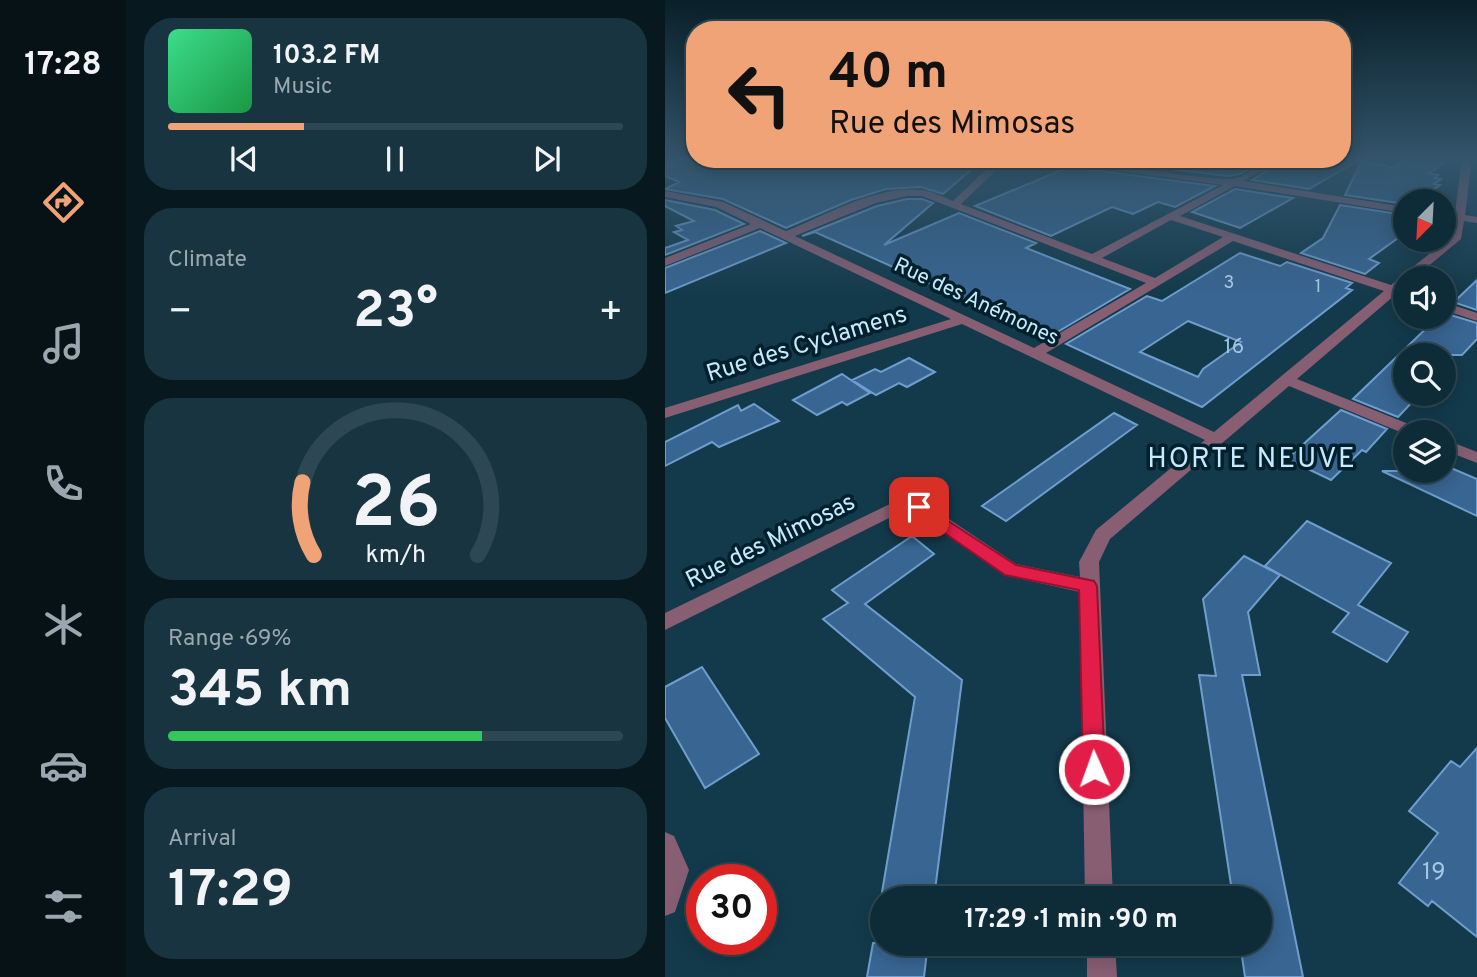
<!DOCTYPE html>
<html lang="en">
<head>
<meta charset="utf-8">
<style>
	:root { --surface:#0e2c38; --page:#173440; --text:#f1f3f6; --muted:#9ba7ae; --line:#2e4853; --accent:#efa377 }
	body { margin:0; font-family:Overpass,sans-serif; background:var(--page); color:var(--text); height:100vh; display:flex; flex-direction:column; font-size:26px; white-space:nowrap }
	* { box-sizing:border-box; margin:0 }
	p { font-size:23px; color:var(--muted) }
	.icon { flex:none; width:38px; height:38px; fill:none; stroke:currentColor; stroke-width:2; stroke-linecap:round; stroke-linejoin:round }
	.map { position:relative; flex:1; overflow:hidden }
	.details { display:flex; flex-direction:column; gap:18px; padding:18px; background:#08181f; width:539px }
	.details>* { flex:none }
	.guide { position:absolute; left:21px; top:21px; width:665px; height:147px; border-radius:28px; box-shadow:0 4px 18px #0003,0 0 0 2px var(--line); background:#efa377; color:#111; overflow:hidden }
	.needle { width:46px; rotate:204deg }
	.tools { position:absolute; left:728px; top:189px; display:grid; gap:14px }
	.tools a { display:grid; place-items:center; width:63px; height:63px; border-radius:50%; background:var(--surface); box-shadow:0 4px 18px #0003,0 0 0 2px var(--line); font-size:35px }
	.speed { position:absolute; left:21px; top:864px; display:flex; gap:14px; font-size:35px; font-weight:700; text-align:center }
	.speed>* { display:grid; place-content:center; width:91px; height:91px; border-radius:50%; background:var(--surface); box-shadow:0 4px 18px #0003,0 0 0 2px var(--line); line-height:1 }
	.speed .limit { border:10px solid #d22; background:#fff; color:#111 }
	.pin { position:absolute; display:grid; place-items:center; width:60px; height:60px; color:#fff; margin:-30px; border-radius:14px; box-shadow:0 4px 10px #0006 }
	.me { position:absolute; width:77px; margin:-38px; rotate:358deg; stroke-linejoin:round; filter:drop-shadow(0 0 5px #0008) }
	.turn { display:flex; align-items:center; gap:24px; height:147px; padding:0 28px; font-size:32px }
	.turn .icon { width:91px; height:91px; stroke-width:2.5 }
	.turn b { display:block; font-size:49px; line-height:60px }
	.big { font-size:52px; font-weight:700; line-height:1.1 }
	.details .tile { flex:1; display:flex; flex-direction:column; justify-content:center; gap:10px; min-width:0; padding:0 24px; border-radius:28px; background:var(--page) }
	.details .dial { align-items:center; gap:0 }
	.dial svg { height:182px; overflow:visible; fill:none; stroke:var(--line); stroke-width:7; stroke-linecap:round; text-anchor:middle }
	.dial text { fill:var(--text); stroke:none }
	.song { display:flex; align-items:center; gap:21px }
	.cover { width:84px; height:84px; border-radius:10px; background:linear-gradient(135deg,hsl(150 70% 55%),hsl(140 70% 35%)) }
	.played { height:7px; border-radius:4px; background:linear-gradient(90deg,var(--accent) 30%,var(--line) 30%) }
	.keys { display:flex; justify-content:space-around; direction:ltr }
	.heat { display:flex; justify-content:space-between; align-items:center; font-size:38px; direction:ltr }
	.charge { height:10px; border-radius:5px; background:linear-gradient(90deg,#34c759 69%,var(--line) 0) }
	.trip { position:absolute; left:205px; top:886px; width:402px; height:70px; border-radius:35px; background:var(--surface); box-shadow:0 4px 18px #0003,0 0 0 2px var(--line); font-weight:700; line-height:70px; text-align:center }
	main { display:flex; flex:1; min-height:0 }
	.dock { display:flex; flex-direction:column; width:126px; justify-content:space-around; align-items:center; background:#061216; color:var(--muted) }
	.dock .icon { width:49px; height:49px }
	.dock .selected { color:var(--accent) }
	.dock b { font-size:32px; color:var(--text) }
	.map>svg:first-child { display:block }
	.building { fill:#386592; stroke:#6f9ece; stroke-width:2; fill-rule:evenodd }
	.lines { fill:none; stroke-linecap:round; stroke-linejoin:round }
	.street { fill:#885e72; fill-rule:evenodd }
	.route { fill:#e11d48; stroke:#92132f; stroke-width:2 }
	.labels { text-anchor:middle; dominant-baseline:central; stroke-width:7; stroke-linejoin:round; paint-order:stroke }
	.far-number-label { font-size:18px; fill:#a3c8e1 }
	.far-street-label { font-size:21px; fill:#c7e9fb; stroke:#01202d }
	.number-label { font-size:21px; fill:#a3c8e1 }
	.street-label { font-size:24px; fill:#c7e9fb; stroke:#01202d }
	.near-number-label { font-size:24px; fill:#a3c8e1 }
	.quarter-label { font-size:28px; letter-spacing:2px; fill:#c7e9fb; stroke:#01202d }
</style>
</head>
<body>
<main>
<nav class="dock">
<b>17:28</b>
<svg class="icon selected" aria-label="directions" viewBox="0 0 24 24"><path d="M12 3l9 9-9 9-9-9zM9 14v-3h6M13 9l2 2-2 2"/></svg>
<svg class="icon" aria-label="music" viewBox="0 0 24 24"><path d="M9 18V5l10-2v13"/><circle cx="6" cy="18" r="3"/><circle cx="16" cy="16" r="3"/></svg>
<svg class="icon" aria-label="phone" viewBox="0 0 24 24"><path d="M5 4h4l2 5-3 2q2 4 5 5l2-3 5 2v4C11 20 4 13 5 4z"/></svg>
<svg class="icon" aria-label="climate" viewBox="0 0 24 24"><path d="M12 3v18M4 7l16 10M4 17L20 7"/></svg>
<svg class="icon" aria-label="car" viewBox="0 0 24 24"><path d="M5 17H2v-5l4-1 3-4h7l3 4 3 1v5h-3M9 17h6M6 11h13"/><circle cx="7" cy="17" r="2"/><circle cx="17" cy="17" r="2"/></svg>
<svg class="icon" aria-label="filters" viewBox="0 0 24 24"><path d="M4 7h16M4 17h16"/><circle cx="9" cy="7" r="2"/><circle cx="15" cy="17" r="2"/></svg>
</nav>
<section class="details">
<div class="tile">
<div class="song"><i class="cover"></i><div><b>103.2 FM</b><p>Music</p></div></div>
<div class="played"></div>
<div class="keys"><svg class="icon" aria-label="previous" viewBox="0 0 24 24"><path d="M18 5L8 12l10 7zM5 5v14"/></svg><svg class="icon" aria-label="pause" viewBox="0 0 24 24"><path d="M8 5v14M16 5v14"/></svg><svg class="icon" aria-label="next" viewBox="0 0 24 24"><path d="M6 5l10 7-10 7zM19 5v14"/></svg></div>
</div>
<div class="tile"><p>Climate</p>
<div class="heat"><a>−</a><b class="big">23°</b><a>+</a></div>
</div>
<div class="tile dial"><svg viewBox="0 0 100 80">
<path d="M14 69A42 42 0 1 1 86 69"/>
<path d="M14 69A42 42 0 0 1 9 37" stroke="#efa377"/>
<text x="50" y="56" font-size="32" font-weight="700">26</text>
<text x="50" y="72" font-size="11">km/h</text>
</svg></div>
<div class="tile"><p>Range · 69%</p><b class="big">345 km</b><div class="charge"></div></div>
<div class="tile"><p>Arrival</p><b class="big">17:29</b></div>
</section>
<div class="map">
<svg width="812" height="977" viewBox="0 0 812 977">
	<rect width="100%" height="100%" fill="#133a4b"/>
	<path class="building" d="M0 159H214L253 164 260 159H319L278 194 256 187 221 189 186 200 121 228 58 199 0 189 14 182 0 176Z
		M421 159H603L575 174 563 176Z
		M621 159H696L644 189 587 180Z
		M741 159H785L764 173 773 175 770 178 776 179 769 184 775 185 752 201H740V204L680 195 697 160 728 168Z
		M404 167 550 186 510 207 493 202 468 214 447 207 386 236 310 206Z
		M570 189 628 198 575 228 527 212Z
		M242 199H257L268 203 219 245 294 213 371 243 361 248 465 289 384 337 150 232 137 236 212 206Z
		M0 200 50 210 79 224 0 255V248L23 240 9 232 17 230 11 226 29 221 0 206Z
		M675 205 740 215V233L704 259 714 263 700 274 636 253 658 238Z
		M95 231 121 243 0 293V268Z
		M575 253 615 266 622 262 687 283 681 288 687 290 537 407 401 344 482 296 497 301ZM523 321 576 342 538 369 533 377 475 352Z
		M812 280V310L788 302 791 300Z
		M779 313 812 323V339L797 355H784L779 360V355H740V394L752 397 733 417 688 399 773 317H779Z
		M244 358 270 372 242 387 234 383 211 395 187 380 210 369 216 372Z
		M177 374 205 393 182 405 177 402 152 415 128 400Z
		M89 404 114 421 54 447 47 442 0 466V442L73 405 76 411Z
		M676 410 722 429 701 452 697 450 666 480 622 459Z
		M449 413 472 425 341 521 317 506Z
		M779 465 812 479V516L717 471H779Z
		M642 521 726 563 693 605 743 632 722 662 668 632 684 613 600 566Z
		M247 536 269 554 200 604 297 680 269 898H216L250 697 158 619 183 603 167 590Z
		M579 556 615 575 583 612 595 675H577L638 977H580L575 943H595V898H568L534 675 551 676 538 599Z
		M37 667 94 754 40 788 0 718V687Z
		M812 748V937L767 901 763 906 734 883 773 833 744 811 786 761 795 767Z
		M208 943H263L259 977H202Z"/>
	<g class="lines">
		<path class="street" d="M332 159H343L296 204 427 254 558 185 368 159C434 159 498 176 563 179 580 180 596 159 618 159L579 181 740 207V213L570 186 515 216 726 285 786 236 789 220 779 218V212L790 213 797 159H807L800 215 812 217V223L799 221 796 239 749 278H740V286L737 289 740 290V296L730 295 632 379 756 429 758 432 740 434 624 386 445 539 434 562 448 898H420L415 592 339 575 251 513 230 515 0 630V613L227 503H260L351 564 415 577 414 562 431 530 540 440 297 324 0 418V408L286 319 95 228 0 266V258L86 224 51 207 0 197V191L58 202 121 231C162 215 210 185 256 190 267 191 278 197 288 201ZM242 196H257L481 283 369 348 130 236 211 203ZM506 220 558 237 490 278 437 258ZM568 241 719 291 549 432 381 353Z
			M779 302 812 313V321L779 310Z
			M779 439 812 452V463L779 450Z
			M0 832 9 836 24 870 10 912 0 916Z
			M422 943H450L452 977H422Z"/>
	</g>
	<linearGradient id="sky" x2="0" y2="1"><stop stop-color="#0a2029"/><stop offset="0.54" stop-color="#33556c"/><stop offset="1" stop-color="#33556c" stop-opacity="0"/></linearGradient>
	<rect width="812" height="296" fill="url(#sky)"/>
	<path class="route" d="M254 502 351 565 429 581 432 586 440 769 437 776 429 779 421 776 418 769 414 590 340 575 248 511 246 507 248 503Z"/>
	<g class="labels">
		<g class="far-number-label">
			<text x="564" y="283">3</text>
			<text x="653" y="287">1</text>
		</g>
		<g class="far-street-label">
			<text transform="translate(311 302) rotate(25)">Rue des Anémones</text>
		</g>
		<g class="number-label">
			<text x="569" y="347">16</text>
		</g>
		<g class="street-label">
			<text transform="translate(142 345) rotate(-17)">Rue des Cyclamens</text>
			<text transform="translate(106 542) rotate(-26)">Rue des Mimosas</text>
		</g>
		<g class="near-number-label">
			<text x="769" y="873">19</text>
		</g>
		<g class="quarter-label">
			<text x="587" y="460">HORTE NEUVE</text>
		</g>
	</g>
</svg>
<div class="tools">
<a><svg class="needle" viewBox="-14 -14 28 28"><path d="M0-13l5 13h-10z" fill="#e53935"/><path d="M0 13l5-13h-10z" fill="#9ba7ae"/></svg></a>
<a><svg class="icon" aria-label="sound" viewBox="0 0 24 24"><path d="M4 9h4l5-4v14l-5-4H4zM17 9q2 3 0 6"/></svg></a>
<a><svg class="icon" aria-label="search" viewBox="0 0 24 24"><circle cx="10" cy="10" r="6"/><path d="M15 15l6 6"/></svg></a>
<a><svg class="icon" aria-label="layers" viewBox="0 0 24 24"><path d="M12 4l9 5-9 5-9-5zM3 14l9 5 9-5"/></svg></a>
</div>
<div class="speed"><div class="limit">30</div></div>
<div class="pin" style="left:254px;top:507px;background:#d93025"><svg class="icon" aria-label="arrive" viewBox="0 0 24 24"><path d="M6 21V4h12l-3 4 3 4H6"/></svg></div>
<svg class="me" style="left:429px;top:769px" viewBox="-20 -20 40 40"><circle r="17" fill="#e11d48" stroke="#fff" stroke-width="3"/><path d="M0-11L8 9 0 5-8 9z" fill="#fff"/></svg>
<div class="trip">17:29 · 1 min · 90 m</div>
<div class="guide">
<div class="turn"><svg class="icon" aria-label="left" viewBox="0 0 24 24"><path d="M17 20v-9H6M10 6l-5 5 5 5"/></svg><div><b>40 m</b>Rue des Mimosas</div></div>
</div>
</div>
</main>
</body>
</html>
